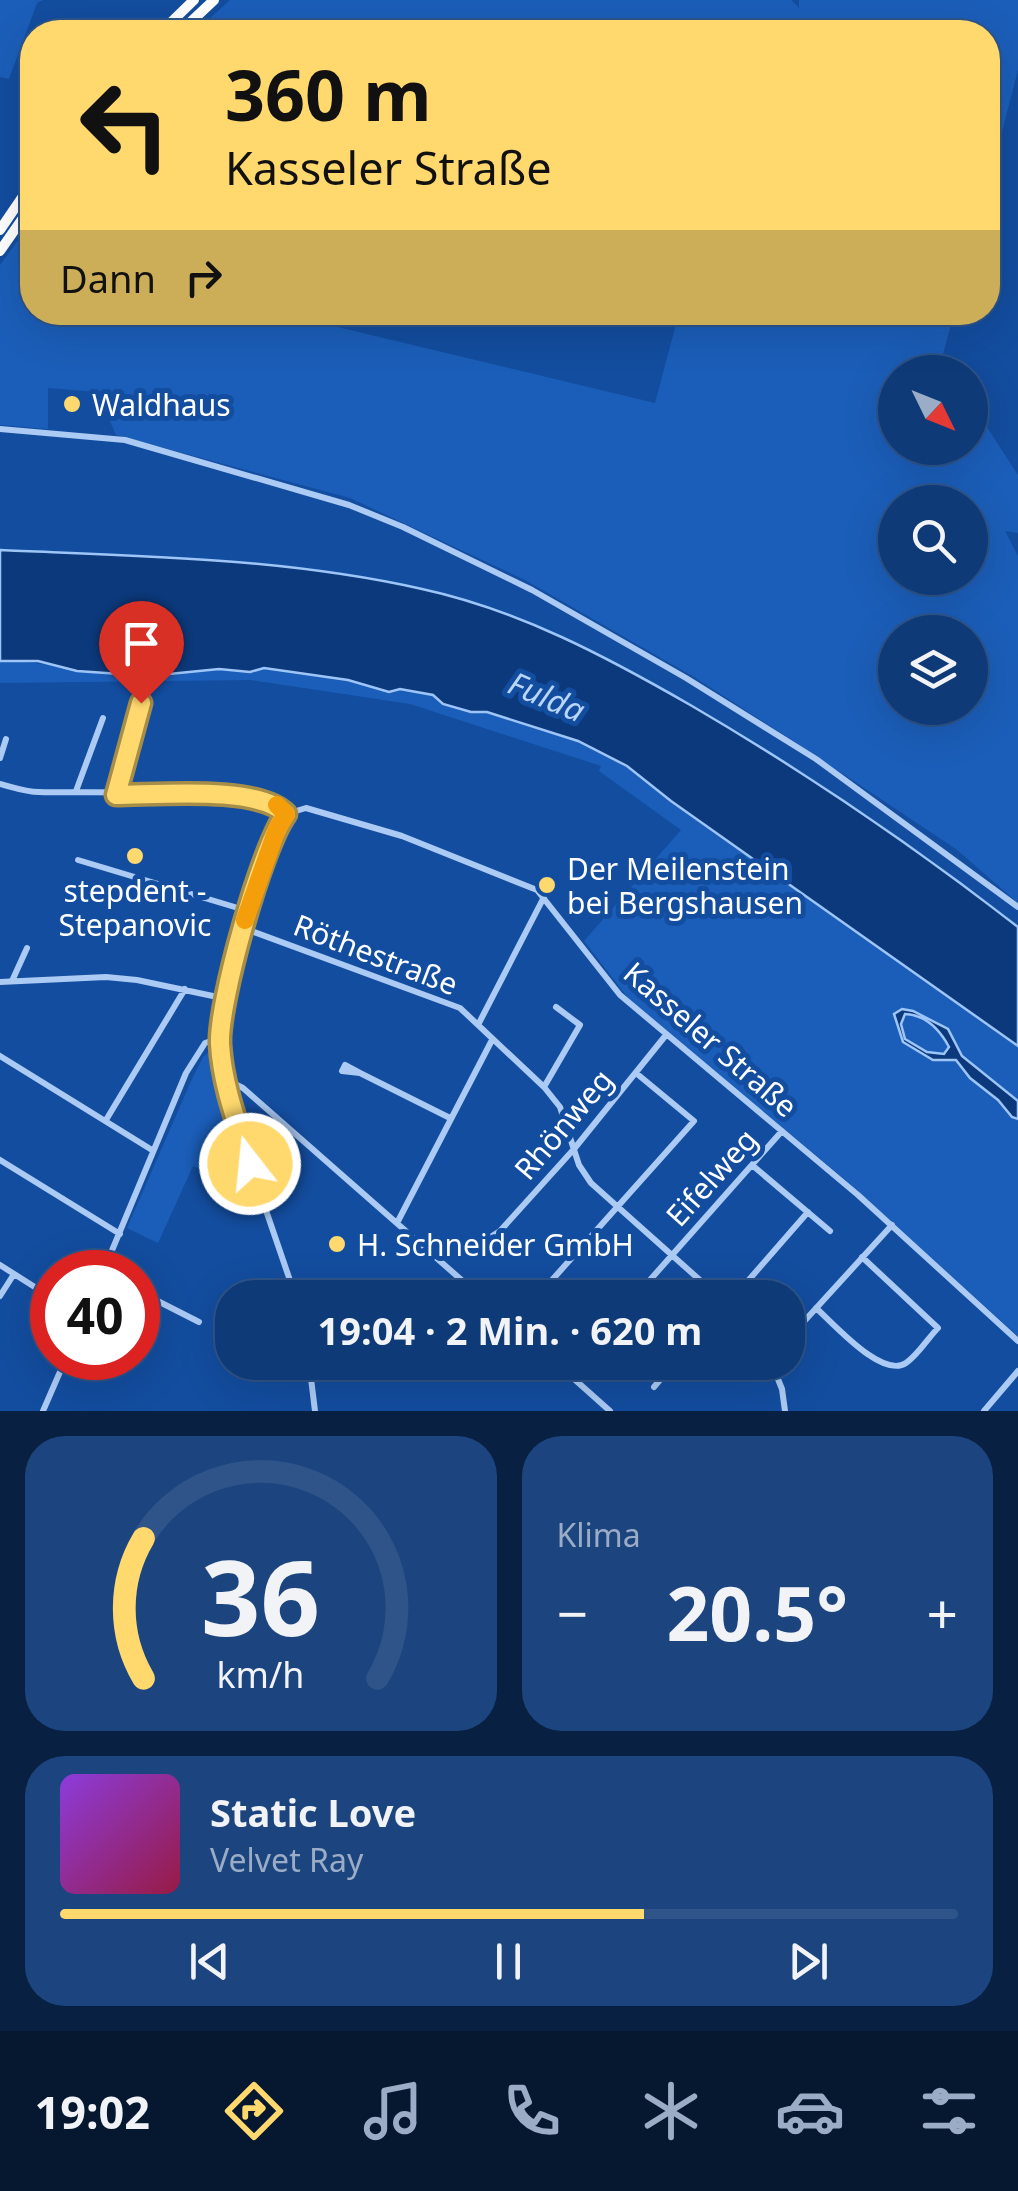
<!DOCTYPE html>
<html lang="de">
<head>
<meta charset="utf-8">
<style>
	:root { --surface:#0e3a77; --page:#1c457f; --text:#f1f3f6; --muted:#9badc6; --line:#2e5489; --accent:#ffd96e }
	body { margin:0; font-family:"Noto Sans",sans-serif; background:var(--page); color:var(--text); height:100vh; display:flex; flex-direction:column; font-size:38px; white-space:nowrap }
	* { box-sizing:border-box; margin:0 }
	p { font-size:32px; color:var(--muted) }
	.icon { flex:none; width:55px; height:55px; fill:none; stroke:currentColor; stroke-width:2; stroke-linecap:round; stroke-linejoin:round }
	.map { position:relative; height:1411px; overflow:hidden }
	.side { display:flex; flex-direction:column; gap:25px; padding:25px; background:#082041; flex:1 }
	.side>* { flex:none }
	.top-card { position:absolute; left:20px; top:20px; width:980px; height:305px; border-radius:40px; box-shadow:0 10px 40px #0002,0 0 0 2px var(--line); background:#ffd96e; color:#111; overflow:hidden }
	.needle { width:65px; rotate:133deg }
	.buttons { position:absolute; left:878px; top:355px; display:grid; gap:20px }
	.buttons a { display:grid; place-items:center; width:110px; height:110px; border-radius:50%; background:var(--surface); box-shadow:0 10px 40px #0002,0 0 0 2px var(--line); font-size:50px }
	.speed { position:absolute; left:30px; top:1250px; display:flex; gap:20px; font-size:50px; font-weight:700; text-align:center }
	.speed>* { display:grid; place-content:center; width:130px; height:130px; border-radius:50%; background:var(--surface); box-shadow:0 10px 40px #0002,0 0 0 2px var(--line); line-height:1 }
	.speed .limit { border:15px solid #d22; background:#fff; color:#111 }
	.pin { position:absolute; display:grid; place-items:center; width:85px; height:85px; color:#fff; margin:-102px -42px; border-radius:50% 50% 50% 0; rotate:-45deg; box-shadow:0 0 10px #0007 }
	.pin .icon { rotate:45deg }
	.me { position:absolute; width:110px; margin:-55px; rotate:344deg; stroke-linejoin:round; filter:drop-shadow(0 0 8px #0008) }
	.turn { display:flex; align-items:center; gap:35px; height:210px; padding:0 40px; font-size:45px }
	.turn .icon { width:130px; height:130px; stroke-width:2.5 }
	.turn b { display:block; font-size:70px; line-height:85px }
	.then { display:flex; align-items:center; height:95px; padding:0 40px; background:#0003; gap:20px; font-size:38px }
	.big { font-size:75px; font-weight:700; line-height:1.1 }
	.side .card { flex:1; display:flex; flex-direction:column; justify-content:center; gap:15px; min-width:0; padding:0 35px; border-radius:40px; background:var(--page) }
	.side .dial { align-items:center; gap:0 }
	.dial svg { height:260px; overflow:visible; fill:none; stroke:var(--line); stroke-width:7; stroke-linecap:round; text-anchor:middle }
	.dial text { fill:var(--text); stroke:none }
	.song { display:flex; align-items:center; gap:30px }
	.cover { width:120px; height:120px; border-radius:15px; background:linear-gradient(135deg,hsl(270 70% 55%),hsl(340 70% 35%)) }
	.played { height:10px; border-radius:5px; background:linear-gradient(90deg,var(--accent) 65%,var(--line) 65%) }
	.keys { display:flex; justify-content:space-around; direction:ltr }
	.heat { display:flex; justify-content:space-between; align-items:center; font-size:55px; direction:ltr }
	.side .tiles { flex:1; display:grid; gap:25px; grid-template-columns:1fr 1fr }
	.card:last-child { grid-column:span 2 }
	.trip { position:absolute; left:215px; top:1280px; width:590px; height:100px; border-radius:40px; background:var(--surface); box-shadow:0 10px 40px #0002,0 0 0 2px var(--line); font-weight:700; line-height:100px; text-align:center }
	.tabs { display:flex; height:160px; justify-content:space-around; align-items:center; background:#061730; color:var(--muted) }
	.tabs .icon { width:70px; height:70px }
	.tabs .selected { color:var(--accent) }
	.tabs b { font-size:45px; color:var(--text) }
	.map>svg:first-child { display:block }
	.green { fill:#1b5eb9; fill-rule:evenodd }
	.water { fill:#0c397b; stroke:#9dc5f7; stroke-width:2.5; fill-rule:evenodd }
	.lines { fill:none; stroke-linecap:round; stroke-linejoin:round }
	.minor { stroke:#abcaf4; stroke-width:6 }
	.highway { stroke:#fff; stroke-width:10 }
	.route-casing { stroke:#a68d48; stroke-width:25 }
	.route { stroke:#ffd96e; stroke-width:18 }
	.slow { stroke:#f59e0b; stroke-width:18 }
	.poi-dot { fill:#ffd96e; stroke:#134d9f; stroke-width:4 }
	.labels { text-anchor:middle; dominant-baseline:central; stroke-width:10; stroke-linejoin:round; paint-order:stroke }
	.poi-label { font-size:30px; fill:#fff; stroke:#134d9f; text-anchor:start }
	.street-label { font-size:30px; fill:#fff; stroke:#134d9f }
	.water-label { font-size:32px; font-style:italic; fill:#b8d5fa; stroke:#134d9f }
</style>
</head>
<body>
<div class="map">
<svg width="1018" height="1411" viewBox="0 0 1018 1411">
	<rect width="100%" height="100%" fill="#134d9f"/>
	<path class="green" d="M0 0H43L37 3 9 79 0 77Z
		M230 0H791L799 8V0H1018V70L988 186V32H195Z
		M32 221V312L279 313 655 403 679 313H954L942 358 951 372H895V448H970V401L1018 475V533L1005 531 1018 556V903L956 849 792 740 694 677 525 580 350 498 116 435 97 392 48 388V429L0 425V265ZM895 502H970V578H895ZM895 632H970V708H895Z
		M0 661C50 661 97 676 147 675 171 675 194 670 217 669 234 669 248 672 264 668L348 680 389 692 400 689 433 695 444 704 471 712H486L578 741 627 766 671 801 1018 1047V1336L849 1183 628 998 584 941 681 830 599 771 601 766 410 704 251 680 0 683Z
		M215 1046 223 1092 243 1155 229 1183 193 1166 158 1243 127 1228 192 1079 203 1057Z"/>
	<path class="water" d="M0 550C140 556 285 558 422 589 519 610 607 657 692 706 805 772 915 847 1018 927V1046L671 801 627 766 578 741 487 712H471L443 704 433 695 400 689 389 692 348 680 264 668 250 672 219 669 149 676 77 671 38 661H0Z
		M902 1009 913 1011 948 1029 962 1056 1018 1101V1119L1012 1117 998 1100 970 1078 956 1060H933L903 1042 894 1014ZM905 1014C926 1015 940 1030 949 1047L944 1054 927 1052 905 1039 901 1024Z"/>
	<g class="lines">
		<path class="minor" d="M0 429 125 440 349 505 403 527 532 590 686 678 816 759 1018 907
			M0 758 6 739
			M0 784C12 787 26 792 39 792 86 794 258 786 286 814
			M76 791 103 718
			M116 795 144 691
			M286 814 306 808 402 836 537 890 620 995 858 1195 1018 1341
			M286 814 277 829 248 911 220 1038 225 1079 246 1152 296 1298
			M78 860 248 911
			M243 928 460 1008 544 1087 560 1107 579 1165 591 1183 720 1298
			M12 981 27 948
			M0 982 106 977 137 980 227 999
			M478 1025 544 897
			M0 1056 152 1150
			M360 1073 345 1065 342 1071 360 1073 450 1118
			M225 1079 243 1088 482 1298
			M544 1087 580 1025 556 1007
			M106 1120 185 989
			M0 1160 120 1234
			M752 1165 830 1231
			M397 1223 492 1040
			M489 1238 500 1231 574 1149 666 1035
			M0 1265 52 1298
			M103 1272 186 1073 205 1043 220 1038
			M544 1289 694 1121 636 1073
			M138 1291 199 1322
			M0 1296 14 1274
			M634 1298 782 1131
			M733 1298 808 1212
			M816 1308C834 1324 882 1379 906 1363 918 1355 928 1338 938 1328L862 1257
			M788 1339 892 1225
			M309 1362 315 1411
			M555 1362 610 1411
			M771 1362 782 1389 785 1411
			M654 1387 675 1362
			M43 1411 66 1358
			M984 1411 1018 1371"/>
		<path class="highway" d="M161 32 194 0
			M180 32 214 0
			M0 230 32 183
			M0 251 32 205"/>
	</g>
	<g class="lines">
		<defs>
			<path id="route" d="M141 703 116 795C157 795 258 785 286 814 262 846 218 1003 220 1044 222 1084 238 1126 250 1164"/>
		</defs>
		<use href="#route" class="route-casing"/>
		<use href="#route" class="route"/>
		<path class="slow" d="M245 920 277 829 286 814 277 805"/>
	</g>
	<g class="poi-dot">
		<circle cx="72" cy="404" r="10"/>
		<circle cx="135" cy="856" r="10"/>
		<circle cx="547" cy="885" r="10"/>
		<circle cx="337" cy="1244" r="10"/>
	</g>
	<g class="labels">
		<g class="poi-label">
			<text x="92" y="404">Waldhaus</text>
			<text x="567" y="868">Der Meilenstein<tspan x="567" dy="34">bei Bergshausen</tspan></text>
			<text x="135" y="890" text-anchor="middle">stepdent -<tspan x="135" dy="34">Stepanovic</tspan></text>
			<text x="357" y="1244">H. Schneider GmbH</text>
		</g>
		<g class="street-label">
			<text transform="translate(376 954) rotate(21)">Röthestraße</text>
			<text transform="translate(711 1039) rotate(41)">Kasseler Straße</text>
			<text transform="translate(563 1124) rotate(-50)">Rhönweg</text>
			<text transform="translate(711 1177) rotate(-48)">Eifelweg</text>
		</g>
		<g class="water-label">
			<text transform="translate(547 696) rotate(23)">Fulda</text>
		</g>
	</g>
</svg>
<div class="buttons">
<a><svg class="needle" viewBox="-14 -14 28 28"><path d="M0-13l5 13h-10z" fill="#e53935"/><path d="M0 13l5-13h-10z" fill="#9badc6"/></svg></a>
<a><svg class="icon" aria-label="search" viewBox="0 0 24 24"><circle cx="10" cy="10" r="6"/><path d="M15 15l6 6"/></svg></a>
<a><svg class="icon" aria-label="layers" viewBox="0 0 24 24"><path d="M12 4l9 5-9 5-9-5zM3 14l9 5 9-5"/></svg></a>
</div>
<div class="speed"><div class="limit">40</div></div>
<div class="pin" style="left:141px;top:703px;background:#d93025"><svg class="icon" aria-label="arrive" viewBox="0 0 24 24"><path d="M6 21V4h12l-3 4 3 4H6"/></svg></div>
<svg class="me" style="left:250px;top:1164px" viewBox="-20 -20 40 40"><circle r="17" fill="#ffd96e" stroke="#fff" stroke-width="3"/><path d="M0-11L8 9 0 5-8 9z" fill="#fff"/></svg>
<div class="trip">19:04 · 2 Min. · 620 m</div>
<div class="top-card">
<div class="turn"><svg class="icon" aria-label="left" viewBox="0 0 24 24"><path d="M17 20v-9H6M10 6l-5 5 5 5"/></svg><div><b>360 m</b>Kasseler Straße</div></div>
<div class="then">Dann<svg class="icon" aria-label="right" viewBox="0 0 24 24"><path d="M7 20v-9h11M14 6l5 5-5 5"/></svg></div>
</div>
</div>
<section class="side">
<div class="tiles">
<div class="card dial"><svg viewBox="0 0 100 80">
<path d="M14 69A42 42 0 1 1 86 69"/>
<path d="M14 69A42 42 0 0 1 14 26" stroke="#ffd96e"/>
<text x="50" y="56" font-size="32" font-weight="700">36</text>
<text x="50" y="72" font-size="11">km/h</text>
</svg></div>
<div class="card"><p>Klima</p>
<div class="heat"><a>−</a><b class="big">20.5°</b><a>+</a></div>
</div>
<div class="card">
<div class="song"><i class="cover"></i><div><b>Static Love</b><p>Velvet Ray</p></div></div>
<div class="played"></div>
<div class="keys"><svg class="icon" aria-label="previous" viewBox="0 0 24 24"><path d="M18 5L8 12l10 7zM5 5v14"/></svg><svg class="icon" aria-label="pause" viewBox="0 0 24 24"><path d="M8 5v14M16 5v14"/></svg><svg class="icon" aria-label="next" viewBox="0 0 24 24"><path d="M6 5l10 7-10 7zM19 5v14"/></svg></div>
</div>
</div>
</section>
<nav class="tabs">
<b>19:02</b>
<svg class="icon selected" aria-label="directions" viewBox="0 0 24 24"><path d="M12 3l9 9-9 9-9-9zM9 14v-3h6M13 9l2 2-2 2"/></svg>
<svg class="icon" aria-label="music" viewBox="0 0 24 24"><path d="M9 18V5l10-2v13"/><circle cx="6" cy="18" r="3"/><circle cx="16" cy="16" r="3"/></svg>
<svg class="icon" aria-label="phone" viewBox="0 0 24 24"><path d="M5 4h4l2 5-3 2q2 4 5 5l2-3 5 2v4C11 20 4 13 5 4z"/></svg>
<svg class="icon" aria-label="climate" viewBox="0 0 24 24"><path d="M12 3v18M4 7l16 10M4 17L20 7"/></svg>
<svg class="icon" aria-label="car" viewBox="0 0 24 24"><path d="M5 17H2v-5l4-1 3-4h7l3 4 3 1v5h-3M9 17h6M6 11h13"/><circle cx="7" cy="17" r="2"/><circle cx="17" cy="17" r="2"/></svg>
<svg class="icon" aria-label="filters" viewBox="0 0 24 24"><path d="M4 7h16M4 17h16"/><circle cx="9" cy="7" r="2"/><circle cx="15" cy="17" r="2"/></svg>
</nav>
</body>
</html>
